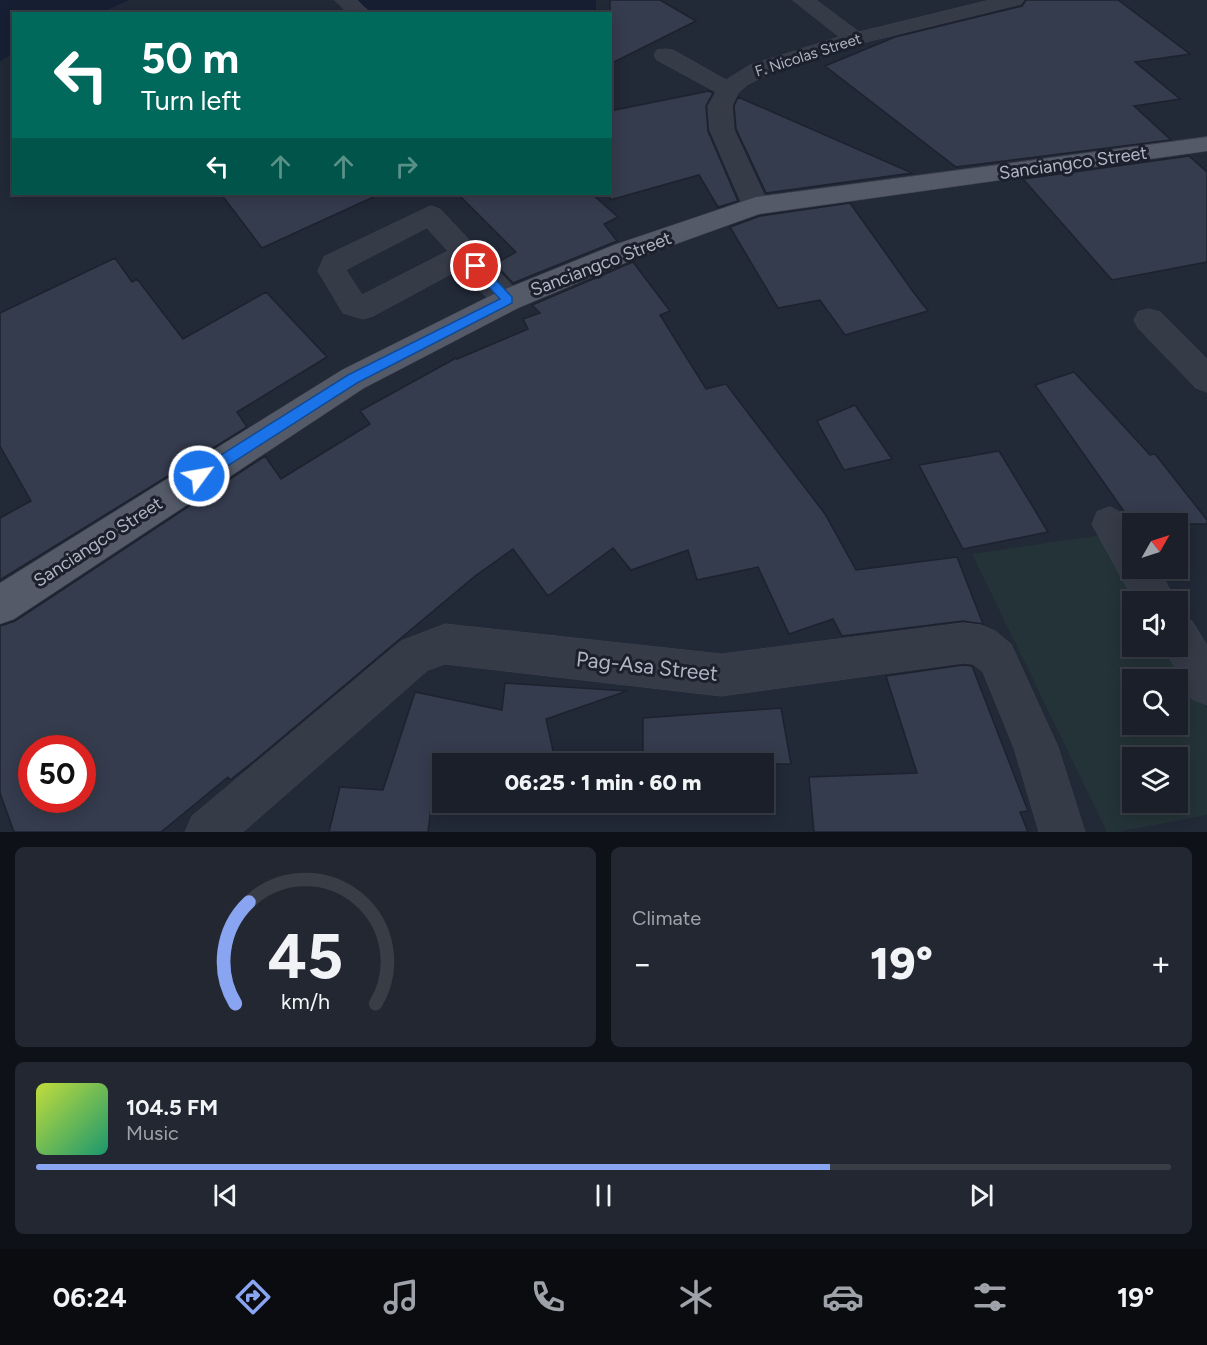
<!DOCTYPE html>
<html lang="en">
<head>
<meta charset="utf-8">
<style>
	:root { --surface:#1a1f29; --page:#232731; --text:#f1f3f6; --muted:#9fa2a8; --line:#383d46; --accent:#89a4f0 }
	body { margin:0; font-family:Figtree,sans-serif; background:var(--page); color:var(--text); height:100vh; display:flex; flex-direction:column; font-size:22px; white-space:nowrap }
	* { box-sizing:border-box; margin:0 }
	p { font-size:20px; color:var(--muted) }
	.icon { flex:none; width:33px; height:33px; fill:none; stroke:currentColor; stroke-width:2; stroke-linecap:round; stroke-linejoin:round }
	.map { position:relative; height:832px; overflow:hidden }
	.sheet { display:flex; flex-direction:column; gap:15px; padding:15px; background:#0e1117; flex:1 }
	.sheet>* { flex:none }
	.hud { position:absolute; left:12px; top:12px; width:600px; height:183px; border-radius:0px; box-shadow:0 3px 15px #0003,0 0 0 2px var(--line); background:#00695c; color:#fff; overflow:hidden }
	.needle { width:39px; rotate:51deg }
	.buttons { position:absolute; left:1122px; top:513px; display:grid; gap:12px }
	.buttons a { display:grid; place-items:center; width:66px; height:66px; border-radius:0px; background:var(--surface); box-shadow:0 3px 15px #0003,0 0 0 2px var(--line); font-size:30px }
	.speed { position:absolute; left:18px; top:735px; display:flex; gap:12px; font-size:30px; font-weight:700; text-align:center }
	.speed>* { display:grid; place-content:center; width:78px; height:78px; border-radius:50%; background:var(--surface); box-shadow:0 3px 15px #0003,0 0 0 2px var(--line); line-height:1 }
	.speed .limit { border:9px solid #d22; background:#fff; color:#111 }
	.pin { position:absolute; display:grid; place-items:center; width:51px; height:51px; color:#fff; margin:-26px; border:3px solid #fff; border-radius:50%; box-shadow:0 2px 6px #0007 }
	.me { position:absolute; width:66px; margin:-33px; rotate:58deg; stroke-linejoin:round; filter:drop-shadow(0 0 4px #0008) }
	.turn { display:flex; align-items:center; gap:21px; height:126px; padding:0 30px; font-size:27px }
	.turn .icon { width:78px; height:78px; stroke-width:2.5 }
	.turn b { display:block; font-size:42px; line-height:51px }
	.lanes { display:flex; align-items:center; height:57px; padding:0 30px; background:#0003; justify-content:center; gap:30px; direction:ltr }
	.lanes .off { opacity:.35 }
	.big { font-size:45px; font-weight:800; line-height:1.1 }
	.sheet .card { flex:1; display:flex; flex-direction:column; justify-content:center; gap:9px; min-width:0; padding:0 21px; border-radius:9px; background:var(--page) }
	.sheet .dial { align-items:center; gap:0 }
	.dial svg { height:156px; overflow:visible; fill:none; stroke:var(--line); stroke-width:7; stroke-linecap:round; text-anchor:middle }
	.dial text { fill:var(--text); stroke:none }
	.song { display:flex; align-items:center; gap:18px }
	.cover { width:72px; height:72px; border-radius:9px; background:linear-gradient(135deg,hsl(70 70% 55%),hsl(160 70% 35%)) }
	.played { height:6px; border-radius:3px; background:linear-gradient(90deg,var(--accent) 70%,var(--line) 70%) }
	.keys { display:flex; justify-content:space-around; direction:ltr }
	.heat { display:flex; justify-content:space-between; align-items:center; font-size:33px; direction:ltr }
	.sheet .tiles { flex:1; display:grid; gap:15px; grid-template-columns:1fr 1fr }
	.card:last-child { grid-column:span 2 }
	.trip { position:absolute; left:432px; top:753px; width:342px; height:60px; border-radius:0px; background:var(--surface); box-shadow:0 3px 15px #0003,0 0 0 2px var(--line); font-weight:800; line-height:60px; text-align:center }
	.tab-bar { display:flex; height:96px; justify-content:space-around; align-items:center; background:#0a0c10; color:var(--muted) }
	.tab-bar .icon { width:42px; height:42px }
	.tab-bar .active { color:var(--accent) }
	.tab-bar b { font-size:27px; color:var(--text) }
	.map>svg:first-child { display:block }
	.green { fill:#243338; fill-rule:evenodd }
	.water { fill:#171f34 }
	.building { fill:#353c4e; stroke:#1d222e; stroke-width:1.5; fill-rule:evenodd }
	.lines { fill:none; stroke-linecap:round; stroke-linejoin:round }
	.minor-casing { stroke:#3f4451; stroke-width:1 }
	.major-casing { stroke:#3f4451; stroke-width:1 }
	.minor { fill:#363b48; fill-rule:evenodd }
	.major { fill:#545a68; fill-rule:evenodd }
	.route { fill:#1a73e8; stroke:#114b97; stroke-width:1.5 }
	.labels { text-anchor:middle; dominant-baseline:central; stroke-width:6; stroke-linejoin:round; paint-order:stroke }
	.far-street-label { font-size:15px; fill:#b0b5c4; stroke:#1b202c }
	.street-label { font-size:18px; fill:#b0b5c4; stroke:#1b202c }
	.near-street-label { font-size:21px; fill:#b0b5c4; stroke:#1b202c }
</style>
</head>
<body>
<div class="map">
<svg width="1207" height="832" viewBox="0 0 1207 832">
	<rect width="100%" height="100%" fill="#222937"/>
	<path class="green" d="M1101 535 1142 601 1132 602V646L1169 647 1207 709V815L1118 832H1107L972 554ZM1132 680H1178V724H1132ZM1132 758H1178V802H1132Z"/>
	<path class="water" d="M0 0H129L100 13 14 14 13 54 0 61Z
		M353 0H596V13H375Z"/>
	<path class="building" d="M610 0H660L696 21 610 64Z
		M1026 0H1118L1190 54 1135 62 1180 99 1134 106 1171 140 956 167 825 66 895 37 1022 6Z
		M709 91 713 93 706 106 708 131 738 201 718 207 699 175 610 200V111Z
		M738 97 912 173 766 193 736 129 734 106Z
		M1189 156 1207 172V262L1112 280 1023 179Z
		M221 194H380L262 248Z
		M458 194H592L618 217 604 224 617 241 513 283 495 264 516 252Z
		M850 203 914 293 928 311 845 335 820 300 778 308 730 227 760 216Z
		M115 258 132 282 137 279 183 339 266 292 327 357 237 412 247 427 0 580V518L31 501 0 446V313Z
		M633 262 670 311 660 315 706 389 726 384 825 514 856 570 957 557 983 624 963 621 842 636 833 619 789 634 758 567 697 580 688 550 631 570 613 548 548 596 513 549 475 576 253 762 230 780 228 777 161 832H14L0 793V626L15 621 265 456 281 479 370 424 360 411 456 358 457 359 528 329 523 319 540 313 532 305ZM32 748H82V800H32Z
		M1074 372 1150 455 1155 454 1207 520V524H1133L1035 385Z
		M855 405 892 459 844 470 817 421Z
		M999 451 1048 532 963 549 919 465Z
		M963 665 972 666 1028 811 1020 812 1028 832H814L809 777 917 773 886 676Z
		M505 683 627 691 546 719 556 764H436L428 832H329L340 787 383 790 415 692 502 710Z
		M781 708 791 764H643V718Z"/>
	<g class="lines">
		<defs>
			<path id="minor" d="M335 0H357L371 14H349Z
				M793 0H816L859 32 990 0H1024L1021 4 862 43 766 75 747 85 738 93 732 106 734 130 769 206 765 212 756 215 747 212 743 206 710 130 708 106 716 92 657 60 654 55 657 50 665 49 673 50 726 80 750 65 839 37Z
				M431 206 440 209 518 292 523 300 518 308C493 315 477 285 462 268L373 316 363 319 343 313 318 271 324 257ZM427 228 448 251 362 295 346 270Z
				M1149 309 1160 312 1207 359V392L1196 388 1138 328 1134 320 1138 312Z
				M1110 507C1139 518 1132 542 1132 568H1159L1176 602H1135L1092 524 1097 512Z
				M1178 615 1192 621 1207 645V705L1192 699 1163 646H1178Z
				M963 623 981 625 995 631 1011 644 1058 747 1085 832H1039L1014 748 983 672 973 664 963 663 721 696 445 664 428 670 243 832H185L192 816 401 641 445 624 721 654Z"/>
			<path id="major" d="M1207 137V151L759 214 634 259 518 308 364 388 14 619 0 624V583L342 370 498 292 614 245 756 197Z"/>
		</defs>
		<use href="#minor" class="minor-casing"/>
		<use href="#major" class="major-casing"/>
		<use href="#minor" class="minor"/>
		<use href="#major" class="major"/>
	</g>
	<path class="route" d="M476 262 480 263 512 297V303L357 383 204 481 199 483 194 481 192 476 194 472 348 375 500 299 472 269 470 266Z"/>
	<g class="labels">
		<g class="far-street-label">
			<text transform="translate(808 55) rotate(-18)">F. Nicolas Street</text>
		</g>
		<g class="street-label">
			<text transform="translate(1073 163) rotate(-8)">Sanciangco Street</text>
			<text transform="translate(601 264) rotate(-21)">Sanciangco Street</text>
			<text transform="translate(98 542) rotate(-33)">Sanciangco Street</text>
		</g>
		<g class="near-street-label">
			<text transform="translate(647 666) rotate(6)">Pag-Asa Street</text>
		</g>
	</g>
</svg>
<div class="buttons">
<a><svg class="needle" viewBox="-14 -14 28 28"><path d="M0-13l5 13h-10z" fill="#e53935"/><path d="M0 13l5-13h-10z" fill="#9fa2a8"/></svg></a>
<a><svg class="icon" aria-label="sound" viewBox="0 0 24 24"><path d="M4 9h4l5-4v14l-5-4H4zM17 9q2 3 0 6"/></svg></a>
<a><svg class="icon" aria-label="search" viewBox="0 0 24 24"><circle cx="10" cy="10" r="6"/><path d="M15 15l6 6"/></svg></a>
<a><svg class="icon" aria-label="layers" viewBox="0 0 24 24"><path d="M12 4l9 5-9 5-9-5zM3 14l9 5 9-5"/></svg></a>
</div>
<div class="speed"><div class="limit">50</div></div>
<div class="pin" style="left:476px;top:266px;background:#d93025"><svg class="icon" aria-label="arrive" viewBox="0 0 24 24"><path d="M6 21V4h12l-3 4 3 4H6"/></svg></div>
<svg class="me" style="left:199px;top:476px" viewBox="-20 -20 40 40"><circle r="17" fill="#1a73e8" stroke="#fff" stroke-width="3"/><path d="M0-11L8 9 0 5-8 9z" fill="#fff"/></svg>
<div class="trip">06:25 · 1 min · 60 m</div>
<div class="hud">
<div class="turn"><svg class="icon" aria-label="left" viewBox="0 0 24 24"><path d="M17 20v-9H6M10 6l-5 5 5 5"/></svg><div><b>50 m</b>Turn left</div></div>
<div class="lanes"><svg class="icon" aria-label="left" viewBox="0 0 24 24"><path d="M17 20v-9H6M10 6l-5 5 5 5"/></svg><svg class="icon off" aria-label="ahead" viewBox="0 0 24 24"><path d="M12 20V5M6 11l6-6 6 6"/></svg><svg class="icon off" aria-label="ahead" viewBox="0 0 24 24"><path d="M12 20V5M6 11l6-6 6 6"/></svg><svg class="icon off" aria-label="right" viewBox="0 0 24 24"><path d="M7 20v-9h11M14 6l5 5-5 5"/></svg></div>
</div>
</div>
<section class="sheet">
<div class="tiles">
<div class="card dial"><svg viewBox="0 0 100 80">
<path d="M14 69A42 42 0 1 1 86 69"/>
<path d="M14 69A42 42 0 0 1 21 17" stroke="#89a4f0"/>
<text x="50" y="56" font-size="32" font-weight="700">45</text>
<text x="50" y="72" font-size="11">km/h</text>
</svg></div>
<div class="card"><p>Climate</p>
<div class="heat"><a>−</a><b class="big">19°</b><a>+</a></div>
</div>
<div class="card">
<div class="song"><i class="cover"></i><div><b>104.5 FM</b><p>Music</p></div></div>
<div class="played"></div>
<div class="keys"><svg class="icon" aria-label="previous" viewBox="0 0 24 24"><path d="M18 5L8 12l10 7zM5 5v14"/></svg><svg class="icon" aria-label="pause" viewBox="0 0 24 24"><path d="M8 5v14M16 5v14"/></svg><svg class="icon" aria-label="next" viewBox="0 0 24 24"><path d="M6 5l10 7-10 7zM19 5v14"/></svg></div>
</div>
</div>
</section>
<nav class="tab-bar">
<b>06:24</b>
<svg class="icon active" aria-label="directions" viewBox="0 0 24 24"><path d="M12 3l9 9-9 9-9-9zM9 14v-3h6M13 9l2 2-2 2"/></svg>
<svg class="icon" aria-label="music" viewBox="0 0 24 24"><path d="M9 18V5l10-2v13"/><circle cx="6" cy="18" r="3"/><circle cx="16" cy="16" r="3"/></svg>
<svg class="icon" aria-label="phone" viewBox="0 0 24 24"><path d="M5 4h4l2 5-3 2q2 4 5 5l2-3 5 2v4C11 20 4 13 5 4z"/></svg>
<svg class="icon" aria-label="climate" viewBox="0 0 24 24"><path d="M12 3v18M4 7l16 10M4 17L20 7"/></svg>
<svg class="icon" aria-label="car" viewBox="0 0 24 24"><path d="M5 17H2v-5l4-1 3-4h7l3 4 3 1v5h-3M9 17h6M6 11h13"/><circle cx="7" cy="17" r="2"/><circle cx="17" cy="17" r="2"/></svg>
<svg class="icon" aria-label="filters" viewBox="0 0 24 24"><path d="M4 7h16M4 17h16"/><circle cx="9" cy="7" r="2"/><circle cx="15" cy="17" r="2"/></svg>
<b>19°</b>
</nav>
</body>
</html>
